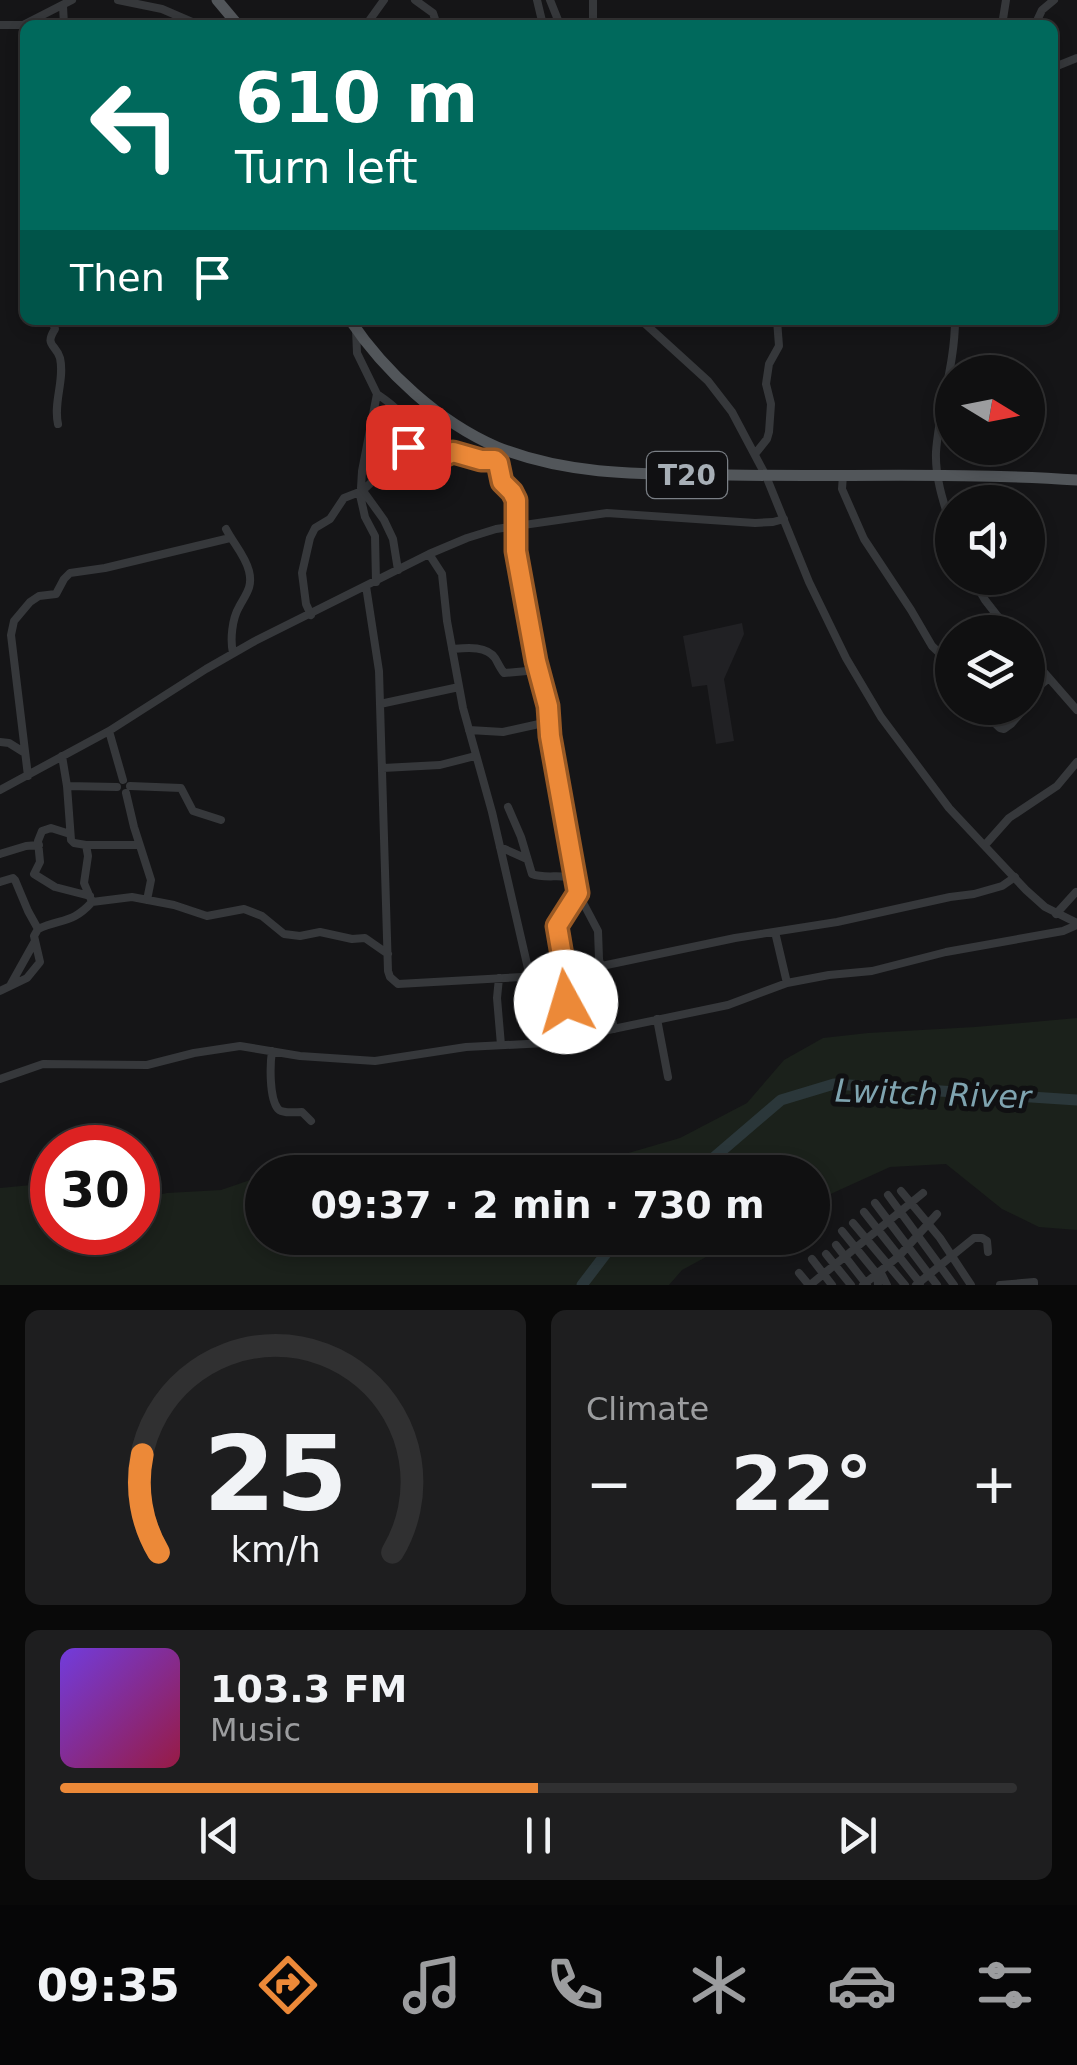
<!DOCTYPE html>
<html lang="en">
<head>
<meta charset="utf-8">
<style>
	:root { --surface:#101011; --page:#1e1e1f; --text:#f1f3f6; --muted:#9c9d9f; --line:#303031; --accent:#ec8938 }
	body { margin:0; font-family:"DejaVu Sans",sans-serif; background:var(--page); color:var(--text); height:100vh; display:flex; flex-direction:column; font-size:38px; white-space:nowrap }
	* { box-sizing:border-box; margin:0 }
	p { font-size:32px; color:var(--muted) }
	.icon { flex:none; width:55px; height:55px; fill:none; stroke:currentColor; stroke-width:2; stroke-linecap:round; stroke-linejoin:round }
	.map { position:relative; height:1285px; overflow:hidden }
	.details { display:flex; flex-direction:column; gap:25px; padding:25px; background:#090909; flex:1 }
	.details>* { flex:none }
	.guide { position:absolute; left:20px; top:20px; width:1038px; height:305px; border-radius:15px; box-shadow:0 5px 15px #0003,0 0 0 2px var(--line); background:#00695c; color:#fff; overflow:hidden }
	.needle { width:65px; rotate:100deg }
	.fabs { position:absolute; left:935px; top:355px; display:grid; gap:20px }
	.fabs a { display:grid; place-items:center; width:110px; height:110px; border-radius:50%; background:var(--surface); box-shadow:0 5px 15px #0003,0 0 0 2px var(--line); font-size:50px }
	.speed { position:absolute; left:30px; top:1125px; display:flex; gap:20px; font-size:50px; font-weight:700; text-align:center }
	.speed>* { display:grid; place-content:center; width:130px; height:130px; border-radius:50%; background:var(--surface); box-shadow:0 5px 15px #0003,0 0 0 2px var(--line); line-height:1 }
	.speed .limit { border:15px solid #d22; background:#fff; color:#111 }
	.pin { position:absolute; display:grid; place-items:center; width:85px; height:85px; color:#fff; margin:-42px; border-radius:20px; box-shadow:0 5px 15px #0006 }
	.me { position:absolute; width:110px; margin:-55px; rotate:354deg; stroke-linejoin:round; filter:drop-shadow(0 0 8px #0008) }
	.turn { display:flex; align-items:center; gap:35px; height:210px; padding:0 50px; font-size:45px }
	.turn .icon { width:130px; height:130px; stroke-width:2.5 }
	.turn b { display:block; font-size:70px; line-height:85px }
	.then { display:flex; align-items:center; height:95px; padding:0 50px; background:#0003; gap:20px; font-size:38px }
	.big { font-size:75px; font-weight:800; line-height:1.1 }
	.details .card { flex:1; display:flex; flex-direction:column; justify-content:center; gap:15px; min-width:0; padding:0 35px; border-radius:15px; background:var(--page) }
	.details .dial { align-items:center; gap:0 }
	.dial svg { height:260px; overflow:visible; fill:none; stroke:var(--line); stroke-width:7; stroke-linecap:round; text-anchor:middle }
	.dial text { fill:var(--text); stroke:none }
	.song { display:flex; align-items:center; gap:30px }
	.cover { width:120px; height:120px; border-radius:15px; background:linear-gradient(135deg,hsl(260 70% 55%),hsl(340 70% 35%)) }
	.played { height:10px; border-radius:5px; background:linear-gradient(90deg,var(--accent) 50%,var(--line) 50%) }
	.keys { display:flex; justify-content:space-around; direction:ltr }
	.heat { display:flex; justify-content:space-between; align-items:center; font-size:55px; direction:ltr }
	.details .tiles { flex:1; display:grid; gap:25px; grid-template-columns:1fr 1fr }
	.card:last-child { grid-column:span 2 }
	.trip { position:absolute; left:245px; top:1155px; width:585px; height:100px; border-radius:50px; background:var(--surface); box-shadow:0 5px 15px #0003,0 0 0 2px var(--line); font-weight:800; line-height:100px; text-align:center }
	.menu { display:flex; height:160px; justify-content:space-around; align-items:center; background:#060607; color:var(--muted) }
	.menu .icon { width:70px; height:70px }
	.menu .current { color:var(--accent) }
	.menu b { font-size:45px; color:var(--text) }
	.map>svg:first-child { display:block }
	.built { fill:#212124 }
	.green { fill:#1b211b }
	.lines { fill:none; stroke-linecap:round; stroke-linejoin:round }
	.river { stroke:#2b373a; stroke-width:11 }
	.street { stroke:#36383b; stroke-width:8 }
	.primary { stroke:#52565a; stroke-width:11 }
	.route-casing { stroke:#995924; stroke-width:25 }
	.route { stroke:#ec8938; stroke-width:18 }
	.labels { text-anchor:middle; dominant-baseline:central; stroke-width:10; stroke-linejoin:round; paint-order:stroke }
	.shield { fill:#101012; stroke:#7a7f85; stroke-width:2.5 }
	.shield-label { font-size:28px; font-weight:bold; fill:#a7afb6 }
	.water-label { font-size:32px; font-style:italic; fill:#7fa4b0; stroke:#101012 }
</style>
</head>
<body>
<div class="map">
<svg width="1077" height="1285" viewBox="0 0 1077 1285">
	<rect width="100%" height="100%" fill="#151517"/>
	<path class="built" d="M742 623 744 634 724 679 734 741 716 744 707 685 692 687 683 636Z"/>
	<path class="green" d="M1077 1018V1230L1039 1227 1002 1209 946 1164 890 1167 813 1202 812 1172H432L470 1161 550 1162 587 1165 680 1138 747 1103 784 1060 823 1038 868 1033 975 1027Z
		M262 1176V1238H741L682 1270 669 1285H0V1188L52 1183V1232H138V1199L167 1193 221 1190Z"/>
	<g class="lines">
		<path class="river" d="M697 1172 781 1100 834 1084 1077 1100
			M582 1285 611 1247 622 1238"/>
		<path class="street" d="M118 0 162 9 199 25
			M415 0 433 13 437 25
			M537 0 543 25
			M550 0 560 25
			M63 6 64 25
			M0 25H23L72 0
			M366 25 384 0
			M593 25V0
			M1002 25 1006 0
			M1035 25 1042 10 1054 0
			M1052 68 1077 58
			M52 320 55 329C44 346 56 344 60 358 65 380 53 402 58 424
			M641 320 708 381 732 412 766 476 809 582 846 658 881 717 949 808 1026 890 1045 907 1077 923
			M356 329 357 353 377 394 362 471 361 488 384 520 393 539 398 570
			M377 394C395 406 410 418 413 441L407 449 405 466
			M495 446 502 482 513 492 516 499V551L536 661 548 706 550 737 572 865 578 893 598 931 599 959 614 1029
			M755 454 767 439 769 432 771 404 766 384 769 364 779 346 777 320
			M843 475 842 489 864 539 911 610 932 646 952 665
			M360 495 365 517 375 536 376 582
			M226 529C233 543 245 555 249 571 253 587 246 594 239 607 232 619 230 640 233 653
			M952 529C944 504 935 479 936 452 939 408 955 365 955 320
			M429 554 442 574 447 621 463 708 492 812 530 977
			M972 578 985 600 1010 632
			M366 586 379 671 388 971 390 977 398 984 559 975 735 938 837 922 950 897 974 894 1002 886 1015 877
			M311 615 306 604 302 573 310 538 315 528 330 519 344 498 362 491 385 470 440 458 450 453 497 462
			M452 649C465 648 486 645 495 658 498 663 500 668 504 673L538 670
			M1028 654 1077 710
			M380 704 459 687
			M1028 704 1038 687 1048 679
			M979 708 1000 728 1004 729 1011 724 1025 708
			M469 730 503 732 548 722
			M109 731 123 780
			M0 742 9 743 25 753
			M383 768 440 765 475 756
			M28 776 11 635 14 621 30 602 39 596 56 594 64 579 70 573 105 568 230 538
			M67 786 117 787
			M130 786 181 788 193 811 221 820
			M0 790 109 731 206 669 255 641 429 554 467 538 496 529 607 513 755 523 773 522 784 519
			M126 793 134 827 151 880 147 900
			M508 807 521 837 532 874C544 879 560 874 574 878
			M70 834 51 828 42 831 38 841 40 862 34 874 55 887 90 896
			M86 845H139
			M985 845 1009 818 1057 786 1077 762
			M500 847 527 859
			M0 854 26 846 39 845
			M0 882 13 878 15 880 28 911 38 929
			M92 902 132 897 174 905 207 916 244 909 262 916 284 934 300 936 320 932 352 939 365 938 388 954
			M1056 914 1076 892
			M775 932 787 983
			M499 978 497 998 501 1045
			M11 984 35 941
			M0 991 27 978 40 962 34 936 38 929C62 918 72 924 92 902L84 883 88 856 86 845 74 843 71 840 67 786 62 756
			M657 1019 668 1077
			M573 1037 557 926 578 893
			M272 1051C270 1064 269 1098 278 1109 283 1114 295 1112 302 1112L311 1121
			M0 1079 43 1064 147 1065 194 1053 240 1046 300 1056 375 1061 466 1047 546 1043 728 1005 787 983 829 975 872 971 946 952 1063 931 1077 925
			M901 1191 940 1238 971 1285
			M888 1195 954 1285
			M875 1203 937 1285
			M864 1212 920 1283
			M853 1223 905 1285
			M842 1231 877 1274 878 1285
			M836 1245 867 1285
			M826 1254 851 1285
			M812 1259 832 1285
			M880 1271 887 1285
			M799 1273 809 1285
			M810 1285 923 1193
			M863 1285 899 1256 937 1214
			M916 1285 974 1238H982L987 1241 988 1252
			M1000 1285 1034 1282V1285"/>
		<path class="primary" d="M217 0 238 25
			M350 320C385 372 439 422 497 447 571 477 650 474 729 475 844 477 962 472 1077 480"/>
	</g>
	<g class="lines">
		<defs>
			<path id="route" d="M408 447 405 466 440 458 453 452 481 460H495L498 463 502 482 512 492 516 500V551L536 661 548 706 550 736 578 893 557 926 565 973 566 1002"/>
		</defs>
		<use href="#route" class="route-casing"/>
		<use href="#route" class="route"/>
	</g>
	<g class="labels">
		<rect class="shield" x="647" y="452" width="80" height="46" rx="8"/>
		<g class="shield-label">
			<text x="687" y="475">T20</text>
		</g>
		<g class="water-label">
			<text transform="translate(933 1094) rotate(2)">Lwitch River</text>
		</g>
	</g>
</svg>
<div class="fabs">
<a><svg class="needle" viewBox="-14 -14 28 28"><path d="M0-13l5 13h-10z" fill="#e53935"/><path d="M0 13l5-13h-10z" fill="#9c9d9f"/></svg></a>
<a><svg class="icon" aria-label="sound" viewBox="0 0 24 24"><path d="M4 9h4l5-4v14l-5-4H4zM17 9q2 3 0 6"/></svg></a>
<a><svg class="icon" aria-label="layers" viewBox="0 0 24 24"><path d="M12 4l9 5-9 5-9-5zM3 14l9 5 9-5"/></svg></a>
</div>
<div class="speed"><div class="limit">30</div></div>
<div class="pin" style="left:408px;top:447px;background:#d93025"><svg class="icon" aria-label="arrive" viewBox="0 0 24 24"><path d="M6 21V4h12l-3 4 3 4H6"/></svg></div>
<svg class="me" style="left:566px;top:1002px" viewBox="-20 -20 40 40"><circle r="19" fill="#fff"/><path d="M0-13L10 11 0 6-10 11z" fill="#ec8938"/></svg>
<div class="trip">09:37 · 2 min · 730 m</div>
<div class="guide">
<div class="turn"><svg class="icon" aria-label="left" viewBox="0 0 24 24"><path d="M17 20v-9H6M10 6l-5 5 5 5"/></svg><div><b>610 m</b>Turn left</div></div>
<div class="then">Then<svg class="icon" aria-label="arrive" viewBox="0 0 24 24"><path d="M6 21V4h12l-3 4 3 4H6"/></svg></div>
</div>
</div>
<section class="details">
<div class="tiles">
<div class="card dial"><svg viewBox="0 0 100 80">
<path d="M14 69A42 42 0 1 1 86 69"/>
<path d="M14 69A42 42 0 0 1 9 39" stroke="#ec8938"/>
<text x="50" y="56" font-size="32" font-weight="700">25</text>
<text x="50" y="72" font-size="11">km/h</text>
</svg></div>
<div class="card"><p>Climate</p>
<div class="heat"><a>−</a><b class="big">22°</b><a>+</a></div>
</div>
<div class="card">
<div class="song"><i class="cover"></i><div><b>103.3 FM</b><p>Music</p></div></div>
<div class="played"></div>
<div class="keys"><svg class="icon" aria-label="previous" viewBox="0 0 24 24"><path d="M18 5L8 12l10 7zM5 5v14"/></svg><svg class="icon" aria-label="pause" viewBox="0 0 24 24"><path d="M8 5v14M16 5v14"/></svg><svg class="icon" aria-label="next" viewBox="0 0 24 24"><path d="M6 5l10 7-10 7zM19 5v14"/></svg></div>
</div>
</div>
</section>
<nav class="menu">
<b>09:35</b>
<svg class="icon current" aria-label="directions" viewBox="0 0 24 24"><path d="M12 3l9 9-9 9-9-9zM9 14v-3h6M13 9l2 2-2 2"/></svg>
<svg class="icon" aria-label="music" viewBox="0 0 24 24"><path d="M9 18V5l10-2v13"/><circle cx="6" cy="18" r="3"/><circle cx="16" cy="16" r="3"/></svg>
<svg class="icon" aria-label="phone" viewBox="0 0 24 24"><path d="M5 4h4l2 5-3 2q2 4 5 5l2-3 5 2v4C11 20 4 13 5 4z"/></svg>
<svg class="icon" aria-label="climate" viewBox="0 0 24 24"><path d="M12 3v18M4 7l16 10M4 17L20 7"/></svg>
<svg class="icon" aria-label="car" viewBox="0 0 24 24"><path d="M5 17H2v-5l4-1 3-4h7l3 4 3 1v5h-3M9 17h6M6 11h13"/><circle cx="7" cy="17" r="2"/><circle cx="17" cy="17" r="2"/></svg>
<svg class="icon" aria-label="filters" viewBox="0 0 24 24"><path d="M4 7h16M4 17h16"/><circle cx="9" cy="7" r="2"/><circle cx="15" cy="17" r="2"/></svg>
</nav>
</body>
</html>
